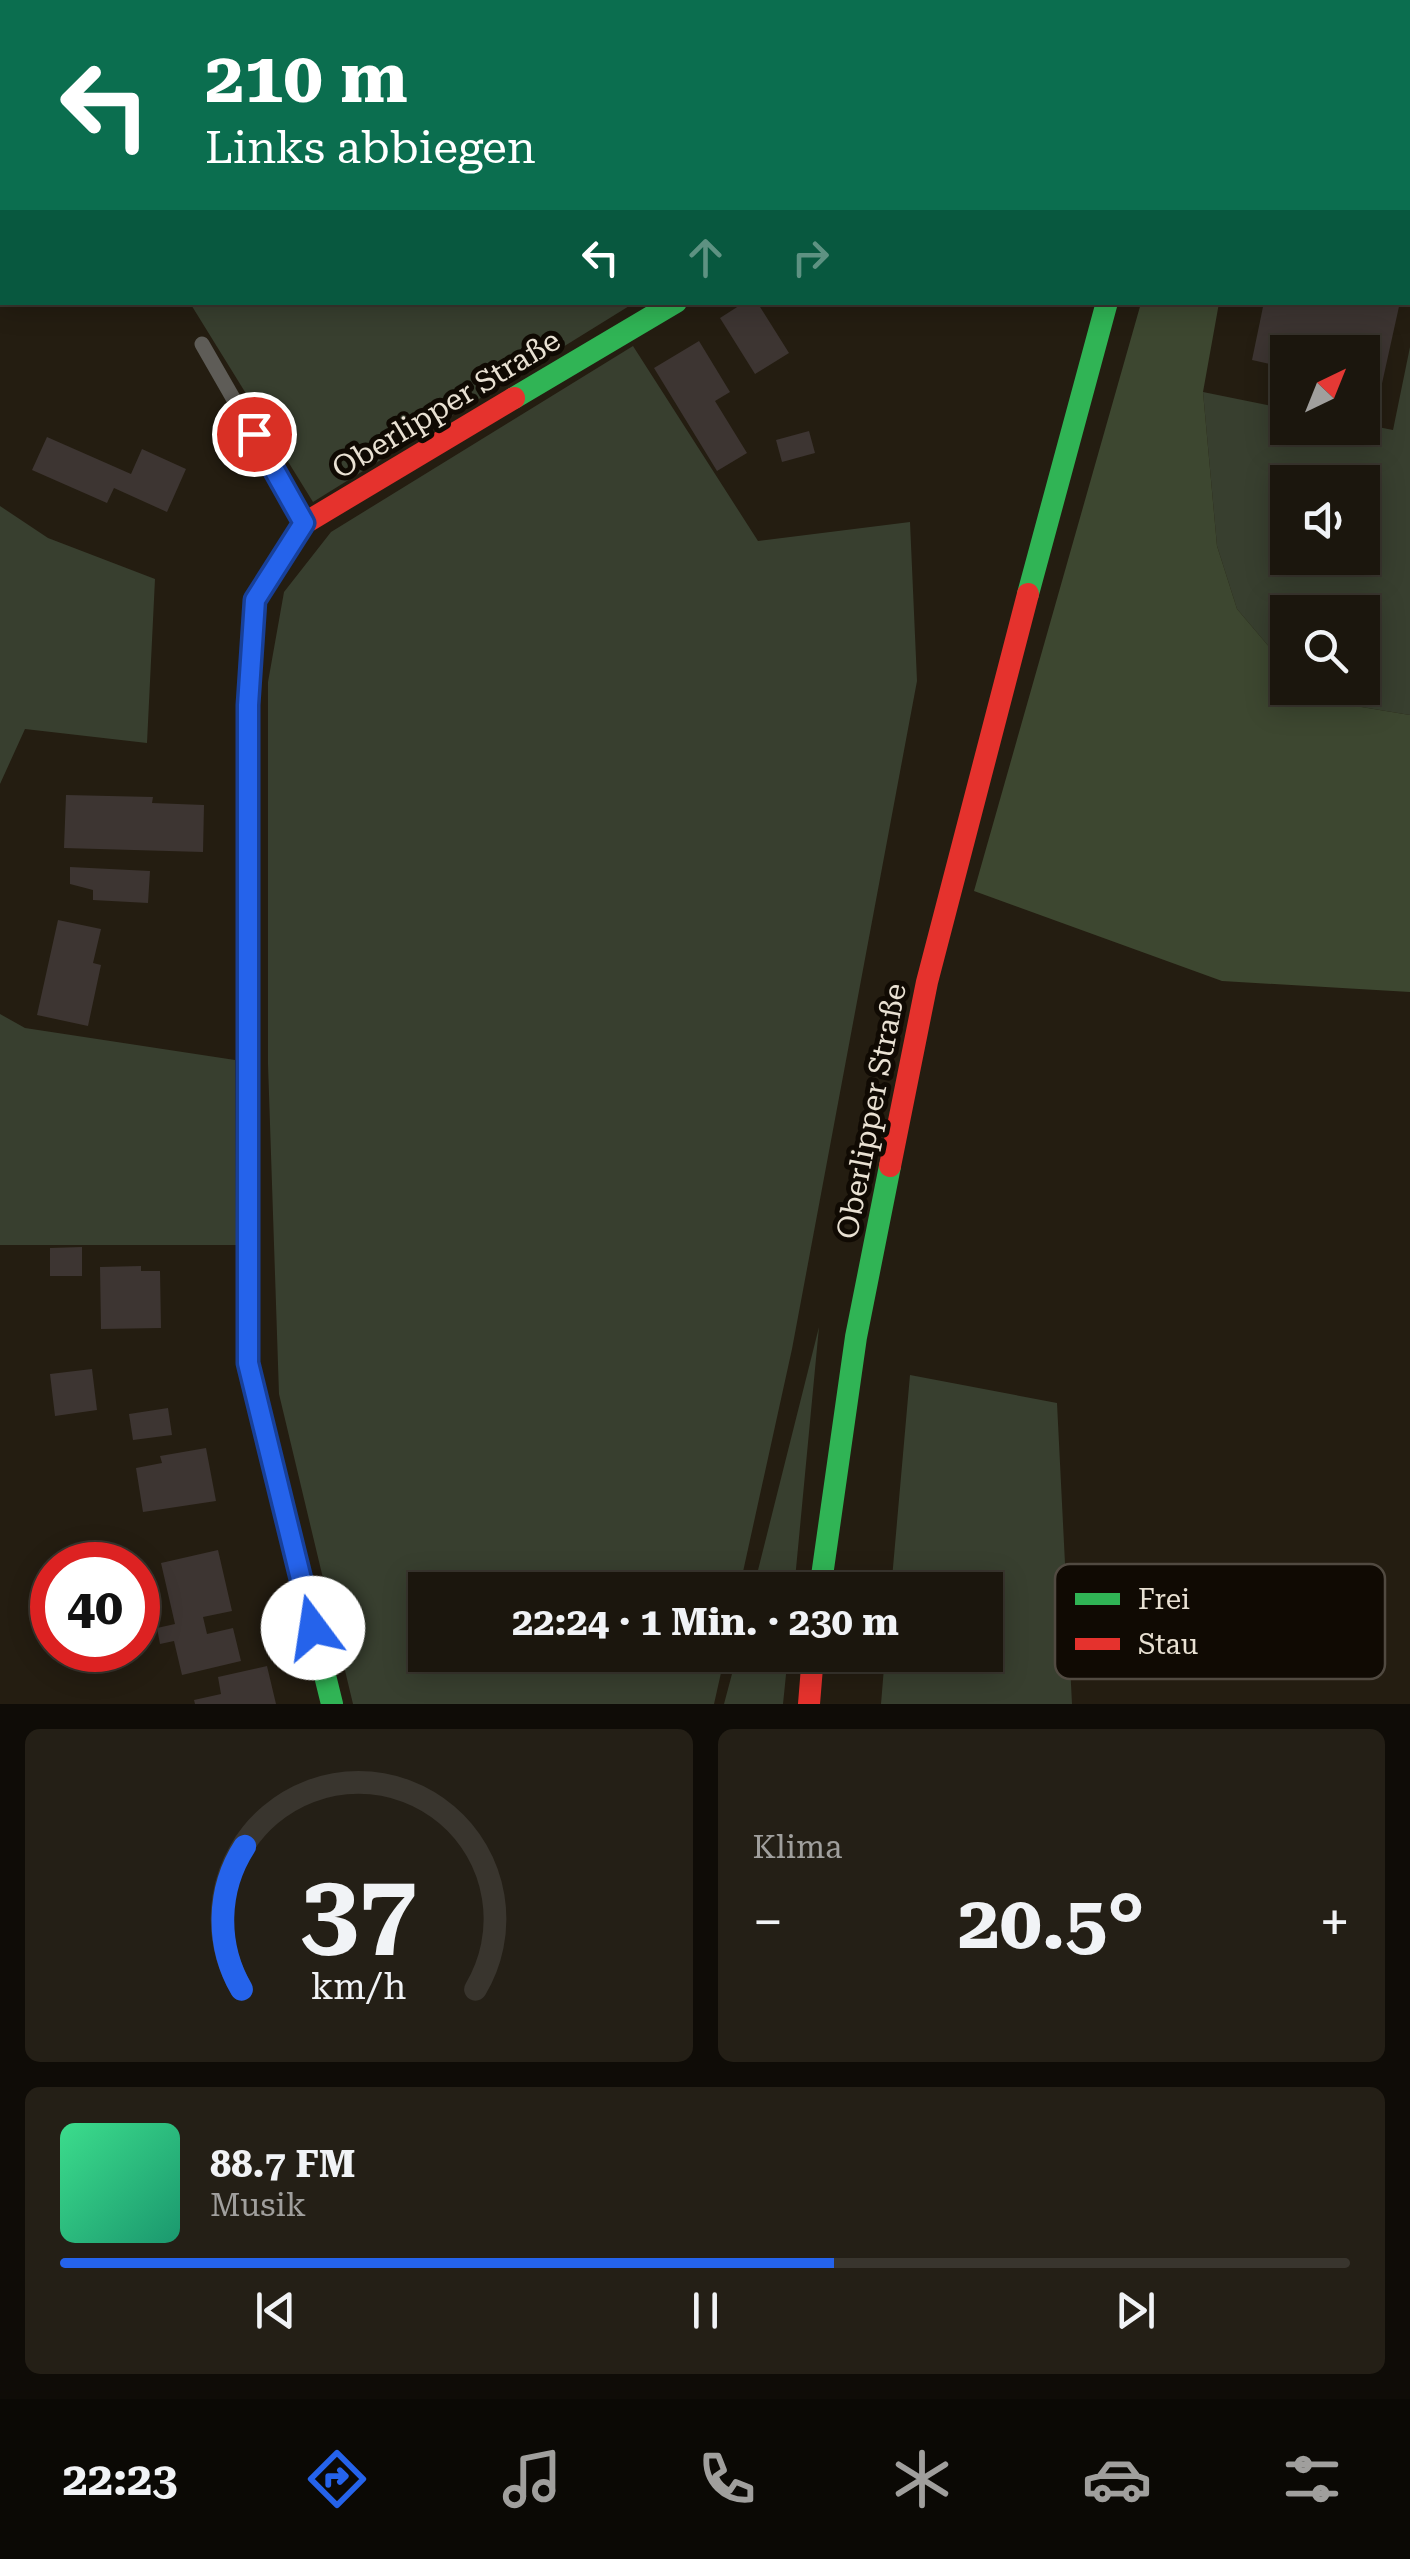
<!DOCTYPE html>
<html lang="de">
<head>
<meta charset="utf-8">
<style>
	:root { --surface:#1b160d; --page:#241f16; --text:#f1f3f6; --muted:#a09f9d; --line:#39352e; --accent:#2563eb }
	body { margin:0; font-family:"Roboto Serif",serif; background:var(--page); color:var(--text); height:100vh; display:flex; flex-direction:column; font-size:38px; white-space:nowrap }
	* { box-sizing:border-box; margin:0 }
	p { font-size:32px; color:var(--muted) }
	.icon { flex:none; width:55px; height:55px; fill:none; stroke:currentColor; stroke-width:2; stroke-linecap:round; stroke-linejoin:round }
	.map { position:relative; height:1704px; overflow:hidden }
	.panel { display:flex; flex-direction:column; gap:25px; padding:25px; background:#0f0c07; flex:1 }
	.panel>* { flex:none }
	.guide { position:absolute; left:0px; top:0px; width:1410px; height:305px; box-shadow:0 5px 25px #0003,0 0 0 2px var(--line); background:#0b6e4f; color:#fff; overflow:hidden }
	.needle { width:65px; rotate:43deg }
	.fabs { position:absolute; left:1270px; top:335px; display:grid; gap:20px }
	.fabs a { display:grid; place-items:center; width:110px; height:110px; border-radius:0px; background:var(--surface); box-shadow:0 5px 25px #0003,0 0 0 2px var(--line); font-size:50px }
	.speed { position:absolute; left:30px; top:1542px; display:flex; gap:20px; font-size:50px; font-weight:700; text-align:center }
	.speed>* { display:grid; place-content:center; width:130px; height:130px; border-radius:50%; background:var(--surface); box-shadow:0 5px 25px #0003,0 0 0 2px var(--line); line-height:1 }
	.speed .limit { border:15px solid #d22; background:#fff; color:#111 }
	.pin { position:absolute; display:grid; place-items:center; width:85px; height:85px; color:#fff; margin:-42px; border:5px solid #fff; border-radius:50%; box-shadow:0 2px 10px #0007 }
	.me { position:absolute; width:110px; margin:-55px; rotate:346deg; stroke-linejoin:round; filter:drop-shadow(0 0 8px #0008) }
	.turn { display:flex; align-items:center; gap:35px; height:210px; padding:0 40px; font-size:45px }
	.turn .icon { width:130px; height:130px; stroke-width:2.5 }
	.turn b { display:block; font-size:70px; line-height:85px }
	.lanes { display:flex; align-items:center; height:95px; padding:0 40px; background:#0003; justify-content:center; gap:50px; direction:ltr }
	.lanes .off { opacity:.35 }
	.big { font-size:75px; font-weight:700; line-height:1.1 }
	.panel .card { flex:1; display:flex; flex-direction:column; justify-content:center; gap:15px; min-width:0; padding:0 35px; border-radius:15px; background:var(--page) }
	.panel .dial { align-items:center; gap:0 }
	.dial svg { height:260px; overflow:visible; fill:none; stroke:var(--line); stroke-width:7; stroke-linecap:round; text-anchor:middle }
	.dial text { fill:var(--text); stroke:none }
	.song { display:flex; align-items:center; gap:30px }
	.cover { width:120px; height:120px; border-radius:15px; background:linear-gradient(135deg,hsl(150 70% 55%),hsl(160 70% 35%)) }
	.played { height:10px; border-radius:5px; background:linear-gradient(90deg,var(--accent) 60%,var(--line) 60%) }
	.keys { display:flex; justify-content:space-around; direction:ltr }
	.heat { display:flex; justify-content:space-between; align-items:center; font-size:55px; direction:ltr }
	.panel .tiles { flex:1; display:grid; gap:25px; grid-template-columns:1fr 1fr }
	.card:last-child { grid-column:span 2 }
	.trip { position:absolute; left:408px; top:1572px; width:595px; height:100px; border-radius:0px; background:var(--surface); box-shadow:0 5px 25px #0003,0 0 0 2px var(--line); font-weight:700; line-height:100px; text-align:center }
	.menu { display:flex; height:160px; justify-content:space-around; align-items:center; background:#0b0905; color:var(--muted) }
	.menu .icon { width:70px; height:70px }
	.menu .on { color:var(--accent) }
	.menu b { font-size:45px; color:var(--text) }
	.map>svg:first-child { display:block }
	.green { fill:#383f2f; fill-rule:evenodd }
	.forest { fill:#3d4730 }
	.building { fill:#3d3532 }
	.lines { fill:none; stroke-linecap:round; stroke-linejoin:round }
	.lane { stroke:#5e5c57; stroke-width:15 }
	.fast { stroke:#30b455; stroke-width:22 }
	.jam { stroke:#e5322d; stroke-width:22 }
	.route-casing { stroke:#184099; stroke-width:25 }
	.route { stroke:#2563eb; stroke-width:18 }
	.labels { text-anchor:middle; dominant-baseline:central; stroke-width:10; stroke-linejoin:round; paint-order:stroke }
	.street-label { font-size:30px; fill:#e9e1d3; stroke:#100a03 }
	.key { fill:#100a03; stroke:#514a41; stroke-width:2.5 }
	.key-label { font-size:28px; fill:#e9e1d3 }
</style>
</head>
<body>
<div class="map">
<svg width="1410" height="1704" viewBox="0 0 1410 1704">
	<rect width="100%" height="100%" fill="#241d11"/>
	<path class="green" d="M190 303H634L313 502Z
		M633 346 758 541 910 522 917 681 792 1349 739 1590H425V1655H725L714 1704H353L279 1394 268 1064V682L284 592 331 532Z
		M1410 347V715L1313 699 1304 688H1362V612H1288L1287 668 1237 609 1217 546 1203 392 1287 409 1288 428H1362L1363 424 1393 430ZM1288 482H1362V558H1288Z
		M0 506 48 538 155 579 147 743 25 729 0 784Z
		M0 1014 25 1028 235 1060 236 1245H0Z
		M819 1327 794 1590H753Z
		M910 1375 1057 1403 1072 1704H881L885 1655H985V1590H891Z
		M737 1655H788L783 1704H724Z"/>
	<path class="forest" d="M1141 303H1219L1203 392 1217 546 1237 609 1287 668 1288 688H1304L1313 699 1410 715V992L1222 981 974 891Z"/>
	<path class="building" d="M745 302H757L789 353 755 374 720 318Z
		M1264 302H1400L1381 388 1362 384V352H1288V368L1252 360Z
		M699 341 730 392 715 401 747 453 717 471 654 368Z
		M809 431 815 453 782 462 776 440Z
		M47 437 131 474 142 449 186 469 167 512 114 488 107 503 32 470Z
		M66 795 153 797 152 803 204 805 203 852 64 848Z
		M70 867 150 871 148 903 93 900V890L70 884Z
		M58 920 101 929 93 963 101 965 88 1026 37 1015Z
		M82 1247V1276H50V1248Z
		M141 1266V1271H160L161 1328 101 1329 100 1267Z
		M92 1369 97 1410 55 1416 50 1374Z
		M168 1408 172 1435 133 1440 129 1414Z
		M206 1448 216 1501 143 1512 136 1468 162 1463 160 1456Z
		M218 1550 232 1611 203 1617 207 1634 233 1628 241 1661 182 1675 174 1641 160 1644 157 1628 175 1624 161 1563Z
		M267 1666 276 1704H195L194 1700 221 1694 218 1677Z"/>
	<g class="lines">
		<path class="lane" d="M1313 0 1326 2
			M1408 18 1410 19
			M202 344 303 520"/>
		<path class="fast" d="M1188 2 1189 0
			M514 398 676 302
			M1028 594 1107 302
			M248 846V1363L332 1704
			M820 1590 856 1337 890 1166"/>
		<path class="jam" d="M248 846V705L255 600 305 523 514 398
			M890 1166 927 982 1028 594
			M809 1704 813 1655"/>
	</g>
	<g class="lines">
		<defs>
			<path id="route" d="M254 434 304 523 255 600 248 705V1363L313 1628"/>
		</defs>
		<use href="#route" class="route-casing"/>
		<use href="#route" class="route"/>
	</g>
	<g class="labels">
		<g class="street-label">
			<text transform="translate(446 404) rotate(-31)">Oberlipper Straße</text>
			<text transform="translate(871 1111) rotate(-79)">Oberlipper Straße</text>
		</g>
	</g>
	<rect x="1055" y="1564" width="330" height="115" rx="15" class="key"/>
	<rect x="1075" y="1593" width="45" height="12" fill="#30b455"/>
	<rect x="1075" y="1638" width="45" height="12" fill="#e5322d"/>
	<g class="key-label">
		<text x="1138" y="1609">Frei</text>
		<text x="1138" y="1654">Stau</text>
	</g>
</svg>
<div class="fabs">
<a><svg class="needle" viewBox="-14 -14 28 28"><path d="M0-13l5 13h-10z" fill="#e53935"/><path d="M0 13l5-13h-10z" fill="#a09f9d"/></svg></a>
<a><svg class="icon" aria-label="sound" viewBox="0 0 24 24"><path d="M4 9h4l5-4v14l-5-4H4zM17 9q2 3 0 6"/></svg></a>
<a><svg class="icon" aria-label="search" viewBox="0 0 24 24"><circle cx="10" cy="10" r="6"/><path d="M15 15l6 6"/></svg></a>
</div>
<div class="speed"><div class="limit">40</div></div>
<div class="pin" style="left:254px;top:434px;background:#d93025"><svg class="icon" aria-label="arrive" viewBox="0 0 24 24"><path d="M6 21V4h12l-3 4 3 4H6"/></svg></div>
<svg class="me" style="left:313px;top:1628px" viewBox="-20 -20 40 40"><circle r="19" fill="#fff"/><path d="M0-13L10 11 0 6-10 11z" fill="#2563eb"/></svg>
<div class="trip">22:24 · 1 Min. · 230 m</div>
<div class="guide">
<div class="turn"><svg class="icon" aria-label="left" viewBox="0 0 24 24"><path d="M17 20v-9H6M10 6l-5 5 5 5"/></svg><div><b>210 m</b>Links abbiegen</div></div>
<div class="lanes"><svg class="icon" aria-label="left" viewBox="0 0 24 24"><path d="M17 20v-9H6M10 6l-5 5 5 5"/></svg><svg class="icon off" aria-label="ahead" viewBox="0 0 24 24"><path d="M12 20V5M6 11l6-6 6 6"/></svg><svg class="icon off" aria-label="right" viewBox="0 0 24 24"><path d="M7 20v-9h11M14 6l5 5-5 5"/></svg></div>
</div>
</div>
<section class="panel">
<div class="tiles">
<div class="card dial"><svg viewBox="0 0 100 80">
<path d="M14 69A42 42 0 1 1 86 69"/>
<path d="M14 69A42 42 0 0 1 15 25" stroke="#2563eb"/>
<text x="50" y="56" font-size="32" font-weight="700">37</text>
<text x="50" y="72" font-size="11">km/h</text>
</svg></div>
<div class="card"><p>Klima</p>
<div class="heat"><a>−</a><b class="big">20.5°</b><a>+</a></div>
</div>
<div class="card">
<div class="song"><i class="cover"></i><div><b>88.7 FM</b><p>Musik</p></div></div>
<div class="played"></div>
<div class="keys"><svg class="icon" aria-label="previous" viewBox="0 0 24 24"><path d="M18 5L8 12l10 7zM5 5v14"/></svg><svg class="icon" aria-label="pause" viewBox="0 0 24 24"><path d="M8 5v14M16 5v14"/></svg><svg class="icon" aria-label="next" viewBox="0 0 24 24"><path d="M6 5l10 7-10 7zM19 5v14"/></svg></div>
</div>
</div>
</section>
<nav class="menu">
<b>22:23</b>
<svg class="icon on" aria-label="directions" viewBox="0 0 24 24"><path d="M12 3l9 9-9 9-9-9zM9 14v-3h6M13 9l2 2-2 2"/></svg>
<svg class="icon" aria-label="music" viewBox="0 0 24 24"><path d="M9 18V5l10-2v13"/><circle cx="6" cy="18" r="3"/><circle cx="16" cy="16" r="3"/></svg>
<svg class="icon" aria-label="phone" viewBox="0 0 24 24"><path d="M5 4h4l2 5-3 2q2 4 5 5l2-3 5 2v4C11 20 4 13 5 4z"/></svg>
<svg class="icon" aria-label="climate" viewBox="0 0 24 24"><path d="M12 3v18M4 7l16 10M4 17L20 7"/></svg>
<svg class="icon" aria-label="car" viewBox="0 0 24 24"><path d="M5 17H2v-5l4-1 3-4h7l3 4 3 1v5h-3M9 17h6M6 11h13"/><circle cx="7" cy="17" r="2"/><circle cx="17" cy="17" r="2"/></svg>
<svg class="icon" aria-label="filters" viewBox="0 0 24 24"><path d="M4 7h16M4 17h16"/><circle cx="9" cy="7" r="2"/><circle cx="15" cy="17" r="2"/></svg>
</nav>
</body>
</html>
